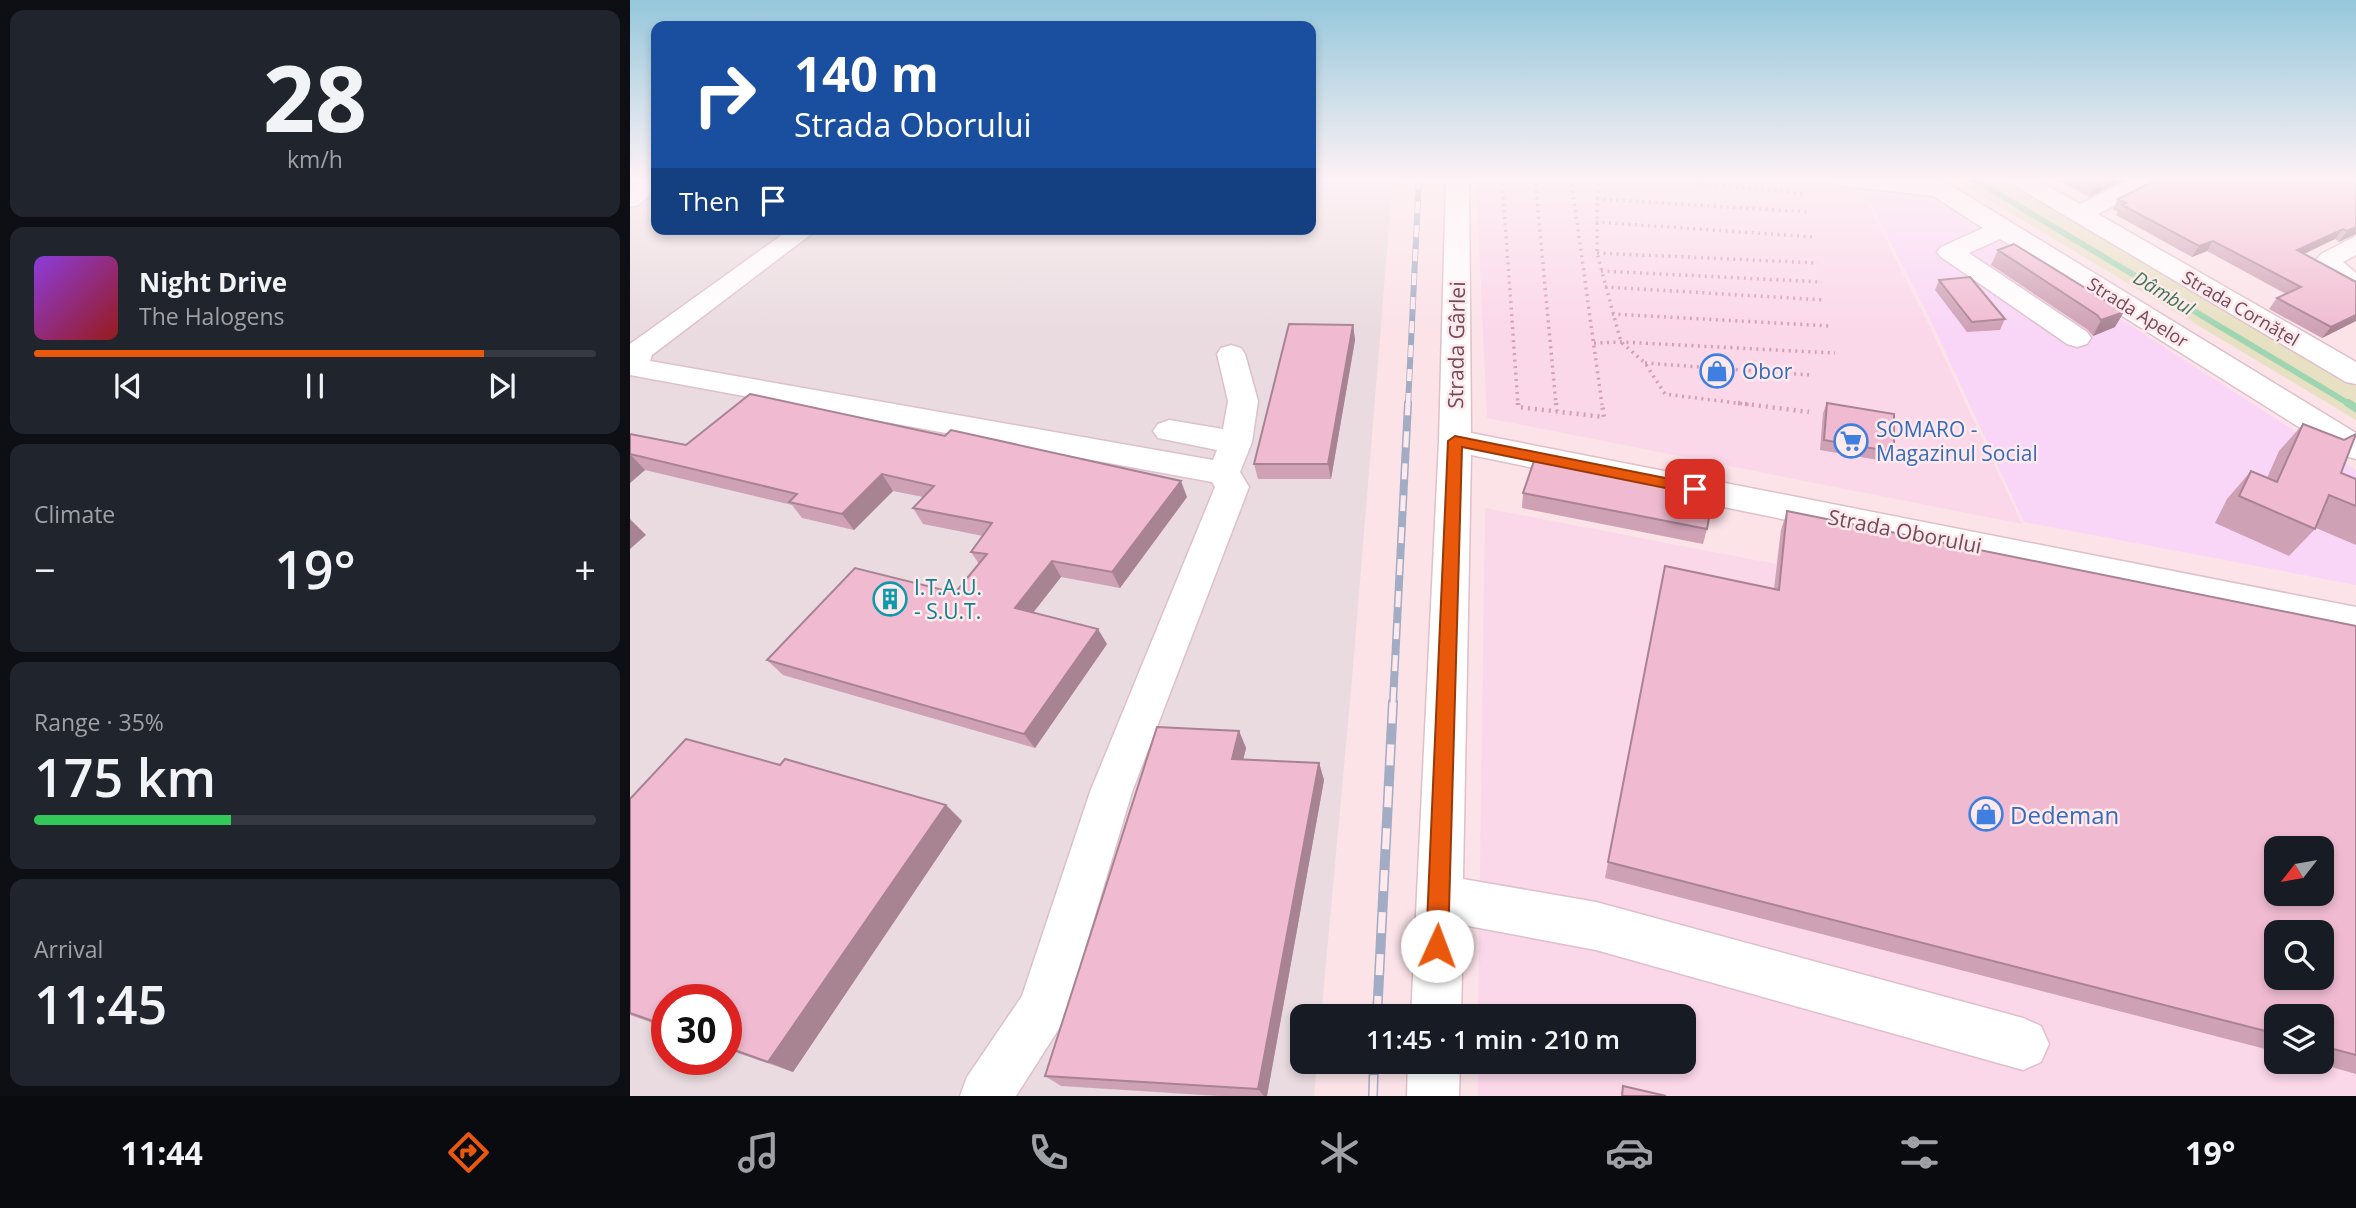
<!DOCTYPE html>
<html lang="en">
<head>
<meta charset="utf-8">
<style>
	:root { --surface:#171b24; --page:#20242c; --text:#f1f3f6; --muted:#9ea1a6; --line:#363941; --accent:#ea580c }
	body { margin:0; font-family:"Open Sans",sans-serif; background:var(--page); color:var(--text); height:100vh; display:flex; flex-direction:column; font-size:26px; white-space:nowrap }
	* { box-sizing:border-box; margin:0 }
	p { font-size:23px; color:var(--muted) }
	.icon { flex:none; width:38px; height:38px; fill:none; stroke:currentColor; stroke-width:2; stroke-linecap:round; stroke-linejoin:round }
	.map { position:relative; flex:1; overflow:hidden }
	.panel { display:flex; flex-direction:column; gap:10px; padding:10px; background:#0d0f14; width:630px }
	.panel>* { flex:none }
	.top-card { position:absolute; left:21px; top:21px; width:665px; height:214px; border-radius:14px; box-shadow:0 4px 10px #0003; background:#1a4fa0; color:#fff; overflow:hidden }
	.needle { width:46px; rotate:239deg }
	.buttons { position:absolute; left:1634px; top:836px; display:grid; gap:14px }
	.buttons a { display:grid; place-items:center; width:70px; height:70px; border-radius:14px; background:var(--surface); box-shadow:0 4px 10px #0003; font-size:35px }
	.speed { position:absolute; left:21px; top:984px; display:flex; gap:14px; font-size:35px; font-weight:700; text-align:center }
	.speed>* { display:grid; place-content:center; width:91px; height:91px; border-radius:50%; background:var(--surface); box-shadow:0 4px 10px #0003; line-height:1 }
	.speed .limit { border:10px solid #d22; background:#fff; color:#111 }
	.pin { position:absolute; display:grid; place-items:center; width:60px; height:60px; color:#fff; margin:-30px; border-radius:14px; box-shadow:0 4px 10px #0006 }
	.me { position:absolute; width:77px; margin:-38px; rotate:2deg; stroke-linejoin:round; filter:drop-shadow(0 0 5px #0008) }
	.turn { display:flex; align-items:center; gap:24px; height:147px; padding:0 28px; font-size:32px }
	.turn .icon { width:91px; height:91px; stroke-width:2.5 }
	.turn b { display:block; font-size:49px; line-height:60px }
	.then { display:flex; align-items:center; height:66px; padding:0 28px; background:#0003; gap:14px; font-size:26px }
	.big { font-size:52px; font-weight:600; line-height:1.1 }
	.panel .card { flex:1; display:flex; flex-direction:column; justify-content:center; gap:10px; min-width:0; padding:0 24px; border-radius:14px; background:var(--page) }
	.panel .dial { align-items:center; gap:0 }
	.dial b { font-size:91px; line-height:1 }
	.song { display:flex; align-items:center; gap:21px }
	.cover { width:84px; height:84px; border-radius:10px; background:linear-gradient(135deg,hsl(270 70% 55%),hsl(0 70% 35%)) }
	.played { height:7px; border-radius:4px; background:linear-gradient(90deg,var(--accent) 80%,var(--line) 80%) }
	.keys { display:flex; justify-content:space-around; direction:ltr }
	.heat { display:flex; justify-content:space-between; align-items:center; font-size:38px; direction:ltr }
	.charge { height:10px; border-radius:5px; background:linear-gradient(90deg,#34c759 35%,var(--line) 0) }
	.trip { position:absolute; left:660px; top:1004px; width:406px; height:70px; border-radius:14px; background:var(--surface); box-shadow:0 4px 10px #0003; font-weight:600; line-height:70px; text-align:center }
	.dock { display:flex; height:112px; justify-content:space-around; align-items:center; background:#090b0e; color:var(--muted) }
	.dock .icon { width:49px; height:49px }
	.dock .current { color:var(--accent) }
	.dock b { font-size:32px; color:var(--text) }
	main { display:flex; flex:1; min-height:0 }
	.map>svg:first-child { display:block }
	.commercial { fill:#fbd7ea; fill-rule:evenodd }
	.industrial { fill:#e9dbdf; fill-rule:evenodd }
	.medical { fill:#f9d6f7 }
	.green { fill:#e8e0c2 }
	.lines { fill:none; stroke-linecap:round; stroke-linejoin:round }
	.stream-far1 { stroke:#9fd5b1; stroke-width:6 }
	.stream { stroke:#9fd5b1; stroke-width:8 }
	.minor-casing { stroke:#dfbfca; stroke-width:3 }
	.path-far1 { stroke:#d49fb6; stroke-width:3.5; stroke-dasharray:2 4.5; stroke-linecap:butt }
	.path { stroke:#d49fb6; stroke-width:4.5; stroke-dasharray:2 5; stroke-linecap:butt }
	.minor { fill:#fff; fill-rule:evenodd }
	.rail-far2-casing { stroke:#a2acc4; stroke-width:6 }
	.rail-far1-casing { stroke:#a2acc4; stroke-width:8 }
	.rail-casing { stroke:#a2acc4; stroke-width:10 }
	.rail-far2 { stroke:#fee9ed; stroke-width:4.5; stroke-dasharray:12; stroke-linecap:butt }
	.rail-far1 { stroke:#fee9ed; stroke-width:5; stroke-dasharray:16; stroke-linecap:butt }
	.rail { stroke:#fee9ed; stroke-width:7; stroke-dasharray:21; stroke-linecap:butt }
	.wall { fill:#cea1b4 }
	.shaded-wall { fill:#a88392 }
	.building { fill:#f0bbd1; stroke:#a88392; stroke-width:2; fill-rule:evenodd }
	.route { fill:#ea580c; stroke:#983908; stroke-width:2 }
	.labels { text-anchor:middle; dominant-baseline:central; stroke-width:5; stroke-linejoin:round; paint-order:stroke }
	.far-street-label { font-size:18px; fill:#724a5c; stroke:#fee9ed }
	.far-water-label { font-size:19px; font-style:italic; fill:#3f7752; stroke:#fee9ed }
	.street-label { font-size:21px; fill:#724a5c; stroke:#fee9ed }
	.shop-label { font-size:21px; fill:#366cbe; stroke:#fee9ed; text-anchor:start }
	.culture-label { font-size:21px; fill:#0d838f; stroke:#fee9ed; text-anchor:start }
	.near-shop-label { font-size:24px; fill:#366cbe; stroke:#fee9ed; text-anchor:start }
</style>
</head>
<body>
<main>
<section class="panel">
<div class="card dial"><b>28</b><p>km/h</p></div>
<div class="card">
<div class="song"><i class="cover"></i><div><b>Night Drive</b><p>The Halogens</p></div></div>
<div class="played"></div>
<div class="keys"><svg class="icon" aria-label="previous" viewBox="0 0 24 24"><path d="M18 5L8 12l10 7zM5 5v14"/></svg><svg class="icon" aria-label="pause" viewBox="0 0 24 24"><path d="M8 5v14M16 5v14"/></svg><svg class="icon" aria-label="next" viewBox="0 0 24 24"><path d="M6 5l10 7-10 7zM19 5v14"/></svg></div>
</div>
<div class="card"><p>Climate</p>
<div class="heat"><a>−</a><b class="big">19°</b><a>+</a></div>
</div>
<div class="card"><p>Range · 35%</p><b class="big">175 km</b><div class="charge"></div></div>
<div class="card"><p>Arrival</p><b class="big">11:45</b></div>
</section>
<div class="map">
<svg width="1726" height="1096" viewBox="0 0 1726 1096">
	<rect width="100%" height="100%" fill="#fbe3e8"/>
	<path class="commercial" d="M846 178H1139L1230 188 1298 323 1392 524 857 418Z
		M855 508 1146 564 1151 530 1726 649V1096H848V1062H1054V1017H848ZM1647 849H1692V894H1647ZM1647 933H1692V978H1647ZM1647 1017H1692V1062H1647Z"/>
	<path class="industrial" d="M0 178H26V229H681V178H763L722 679 691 1017H672V1062H687L684 1096H0ZM37 999H96V1059H37Z"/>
	<path class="medical" d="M1233 189 1297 198 1319 209 1726 470V585L1394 522 1302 323Z"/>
	<path class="green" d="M1322 178H1367L1726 386V420Z"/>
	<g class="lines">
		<path class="stream-far1" d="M1342 178 1721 405"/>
		<path class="stream" d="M1718 403 1726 408"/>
		<defs>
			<path id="minor" d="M14 178H26V190L8 205 0 207V188Z
				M816 178H839L841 433 1726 607V637L841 455 833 879 966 902 1393 1018 1411 1026 1419 1044 1411 1062 1393 1070 966 950 833 925 831 1017H781L809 441Z
				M1195 178H1305L1320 185 1726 433V459L1715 456 1370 239 1339 253 1457 332 1461 338 1457 344 1447 347 1437 344 1311 257 1307 252 1311 247 1353 228 1303 196 1207 185 1199 183Z
				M1376 178H1404L1450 204 1503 178H1531L1528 183 1468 214 1726 362V384L1716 382 1380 183Z
				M160 229H188L22 355 20 361 583 460 587 450 528 438 523 431 528 424 539 420 593 429 598 401 587 354 591 348 601 345 611 348 615 354 628 401 622 442 610 472 619 487 502 792 437 1009 430 1027 386 1096H330L337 1077 392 996 460 792 585 487 582 482 0 375V344Z
				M1726 236V255L1713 262 1726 273V293C1710 289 1689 276 1687 259L1691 254Z
				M778 1062H830L829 1096H777Z"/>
		</defs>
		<use href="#minor" class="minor-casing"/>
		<path class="path-far1" d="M872 178 888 405
			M905 178 926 405
			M941 178 972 405
			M971 178 967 199V253L991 342 1015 363 1035 394 1122 405
			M1015 178 1176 194
			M967 199 1179 212
			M966 222 1184 237
			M967 253 1188 263
			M971 271 1192 282
			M975 287 1195 300
			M982 314 1200 326
			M964 343 991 342 1205 353
			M1015 363 1181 375"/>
		<path class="path" d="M888 403V407L974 417 972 403
			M926 403 927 411
			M1108 403 1179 412"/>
		<use href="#minor" class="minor"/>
		<defs>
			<path id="rail-far2" d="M778 405 789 178"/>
			<path id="rail-far1" d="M763 703 778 403"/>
			<path id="rail" d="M747 1017 763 702
				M743 1096 744 1062"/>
		</defs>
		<use href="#rail-far2" class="rail-far2-casing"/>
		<use href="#rail-far1" class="rail-far1-casing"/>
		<use href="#rail" class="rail-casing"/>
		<use href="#rail-far2" class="rail-far2"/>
		<use href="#rail-far1" class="rail-far1"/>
		<use href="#rail" class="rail"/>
	</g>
	<path class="wall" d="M1726 178V234L1709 242 1705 239 1674 254 1726 282V321L1692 338 1639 309 1647 298 1656 294 1577 251 1562 257 1486 215 1488 212 1483 209 1488 199Z
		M1425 179V178H1498L1459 197Z
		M1368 250 1485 327 1463 336 1458 330 1361 265Z
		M1309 280 1375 319 1370 330 1337 332 1305 290Z
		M723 325 725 340 701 479H628L624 464Z
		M1197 403 1264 452 1260 462 1190 450 1193 413Z
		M1673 424 1711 473 1726 479V545L1686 528 1659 556 1585 523 1597 499 1621 471 1637 478 1649 451Z
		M0 434 56 445 557 497 490 588 431 577 403 613 477 644 405 748 153 675 137 660 325 593 349 564 341 552 353 536 293 524 283 508 293 497 263 491 224 530 172 518 162 505 15 470 0 483Z
		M893 493 1077 529 1073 544 892 508Z
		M1157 511 1726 626V1074L1684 1062H1692V1017H1647V1052L975 878 1031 585 1144 589 1151 530Z
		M609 731 616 748 613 760 689 763 694 780 637 1096H589L431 1086 415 1076Z
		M150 765 316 805 332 821 163 1072 96 1049V999H37V1028L0 1015V799Z"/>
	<path class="shaded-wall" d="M1482 178H1498L1459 197 1464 186Z
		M1726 227V234L1709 242 1717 231Z
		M1713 229 1705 239 1659 261 1667 250Z
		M1583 241 1577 251 1562 257 1569 246Z
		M1494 312 1485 327 1463 336 1471 320Z
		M1726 315V321L1692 338 1701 327Z
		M723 325 725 340 701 479 698 464Z
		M0 454 15 470 0 483Z
		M252 474 263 491 224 530 212 514Z
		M551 481 557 497 490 588 482 572Z
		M0 519 16 535 0 549Z
		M422 561 431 577 394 624 385 608Z
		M468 629 477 644 405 748 394 734Z
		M609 731 616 748 609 776 602 759Z
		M689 763 694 780 637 1096H634L628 1089Z
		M316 805 332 821 163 1072 138 1062Z"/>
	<path class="building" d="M1447 178H1482L1464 186Z
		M1530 178H1726V227L1717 231 1713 229 1667 250 1726 282V315L1701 327 1647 298 1671 287 1583 241 1569 246 1492 205 1496 203 1488 199Z
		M1384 244 1494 312 1471 320 1467 315 1368 250Z
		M1340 277 1375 319 1342 322 1309 280Z
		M659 324 723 325 698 464H624Z
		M120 394 315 436 321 430 551 481 482 572 422 561 385 608 468 629 394 734 137 660 225 568 325 593 357 554 341 552 362 523 283 508 304 486 252 474 212 514 159 502 167 494 0 454V434L56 445Z
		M1197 403 1264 414V452L1194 440Z
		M1673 424 1714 440 1726 434 1711 473 1726 479V506L1699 495 1685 529 1609 496 1621 471 1647 482Z
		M904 461 1083 495 1077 529 893 493Z
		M1157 511 1726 626V1055L1692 1046V1017H1647V1034L978 862 1035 566 1149 590ZM1647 849H1692V894H1647ZM1647 933H1692V978H1647Z
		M527 727 609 731 602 759 689 763 628 1089 415 1076Z
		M56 739 150 765 155 759 316 805 138 1062 96 1047V999H37V1026L0 1013V799Z
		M993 1086 1036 1096H992Z"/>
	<linearGradient id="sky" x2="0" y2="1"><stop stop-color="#95c7db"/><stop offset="0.54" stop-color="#fdf2f5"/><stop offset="1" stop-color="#fdf2f5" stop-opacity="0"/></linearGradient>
	<rect width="1726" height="331" fill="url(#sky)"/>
	<path class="route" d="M825 436 1065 484 1072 489 1065 494 832 447 818 946 815 953 807 956 800 953 796 946 818 441Z"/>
	<defs>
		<symbol id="shop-ring" viewBox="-11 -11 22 22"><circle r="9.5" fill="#fee9ed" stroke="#3f7fe0" stroke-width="1.5"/><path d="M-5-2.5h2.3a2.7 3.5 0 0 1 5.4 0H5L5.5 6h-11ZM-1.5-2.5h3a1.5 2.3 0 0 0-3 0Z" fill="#3f7fe0"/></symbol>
		<symbol id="supermarket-ring" viewBox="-11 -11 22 22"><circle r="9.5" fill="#fee9ed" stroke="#3f7fe0" stroke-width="1.5"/><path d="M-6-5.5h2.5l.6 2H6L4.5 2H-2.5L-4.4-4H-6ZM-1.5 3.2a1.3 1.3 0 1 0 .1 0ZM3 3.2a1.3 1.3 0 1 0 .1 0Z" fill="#3f7fe0"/></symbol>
		<symbol id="building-ring" viewBox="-11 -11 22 22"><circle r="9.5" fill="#fee9ed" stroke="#0f9aa8" stroke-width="1.5"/><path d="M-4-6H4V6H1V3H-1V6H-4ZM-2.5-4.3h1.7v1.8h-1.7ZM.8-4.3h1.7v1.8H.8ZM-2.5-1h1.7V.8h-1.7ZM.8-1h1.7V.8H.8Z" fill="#0f9aa8"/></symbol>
	</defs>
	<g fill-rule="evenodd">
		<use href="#shop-ring" x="1068" y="352" width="38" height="38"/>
		<use href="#supermarket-ring" x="1202" y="422" width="38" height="38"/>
		<use href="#building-ring" x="241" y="580" width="38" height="38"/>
		<use href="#shop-ring" x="1337" y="795" width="38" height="38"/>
	</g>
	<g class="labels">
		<g class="far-street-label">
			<text transform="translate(1611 308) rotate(30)">Strada Cornățel</text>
			<text transform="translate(1508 312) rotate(32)">Strada Apelor</text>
		</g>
		<g class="far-water-label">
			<text transform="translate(1534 293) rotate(31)">Dâmbul</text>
		</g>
		<g class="street-label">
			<text transform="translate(826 345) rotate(-89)">Strada Gârlei</text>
			<text transform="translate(1275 531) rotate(11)">Strada Oborului</text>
		</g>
		<g class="shop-label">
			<text x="1112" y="371">Obor</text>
			<text x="1246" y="429">SOMARO -<tspan x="1246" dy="24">Magazinul Social</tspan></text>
		</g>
		<g class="culture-label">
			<text x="284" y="587">I.T.A.U.<tspan x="284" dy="24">- S.U.T.</tspan></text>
		</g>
		<g class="near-shop-label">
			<text x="1380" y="814">Dedeman</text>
		</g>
	</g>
</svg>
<div class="buttons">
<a><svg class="needle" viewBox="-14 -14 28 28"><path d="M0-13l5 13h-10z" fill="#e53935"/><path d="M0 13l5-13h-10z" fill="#9ea1a6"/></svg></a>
<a><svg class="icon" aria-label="search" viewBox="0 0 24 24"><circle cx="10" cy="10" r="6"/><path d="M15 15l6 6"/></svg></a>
<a><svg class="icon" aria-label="layers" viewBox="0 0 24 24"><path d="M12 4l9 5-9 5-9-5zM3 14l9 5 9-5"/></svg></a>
</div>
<div class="speed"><div class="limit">30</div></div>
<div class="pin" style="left:1065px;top:489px;background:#d93025"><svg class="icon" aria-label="arrive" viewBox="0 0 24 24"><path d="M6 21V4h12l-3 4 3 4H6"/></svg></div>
<svg class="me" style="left:807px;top:946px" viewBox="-20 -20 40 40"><circle r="19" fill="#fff"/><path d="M0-13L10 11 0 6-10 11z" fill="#ea580c"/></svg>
<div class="trip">11:45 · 1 min · 210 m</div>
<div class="top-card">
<div class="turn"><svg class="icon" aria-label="right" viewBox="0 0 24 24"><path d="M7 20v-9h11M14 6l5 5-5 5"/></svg><div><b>140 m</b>Strada Oborului</div></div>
<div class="then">Then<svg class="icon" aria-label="arrive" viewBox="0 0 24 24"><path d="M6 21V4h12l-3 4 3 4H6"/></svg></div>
</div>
</div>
</main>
<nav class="dock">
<b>11:44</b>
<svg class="icon current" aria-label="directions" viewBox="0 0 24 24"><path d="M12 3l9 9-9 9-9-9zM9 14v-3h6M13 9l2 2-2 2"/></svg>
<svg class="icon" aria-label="music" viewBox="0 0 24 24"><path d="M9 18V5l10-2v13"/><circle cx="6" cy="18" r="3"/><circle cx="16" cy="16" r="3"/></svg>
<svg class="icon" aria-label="phone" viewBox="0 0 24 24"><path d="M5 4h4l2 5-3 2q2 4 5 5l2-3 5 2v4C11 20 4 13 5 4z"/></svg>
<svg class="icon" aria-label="climate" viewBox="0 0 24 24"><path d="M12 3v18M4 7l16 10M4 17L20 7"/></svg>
<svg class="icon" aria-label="car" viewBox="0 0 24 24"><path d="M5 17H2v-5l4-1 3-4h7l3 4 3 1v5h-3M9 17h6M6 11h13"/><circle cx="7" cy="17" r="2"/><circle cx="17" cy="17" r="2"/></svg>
<svg class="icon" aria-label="filters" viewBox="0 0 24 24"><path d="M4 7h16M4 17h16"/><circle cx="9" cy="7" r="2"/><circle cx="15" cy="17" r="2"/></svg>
<b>19°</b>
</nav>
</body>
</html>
